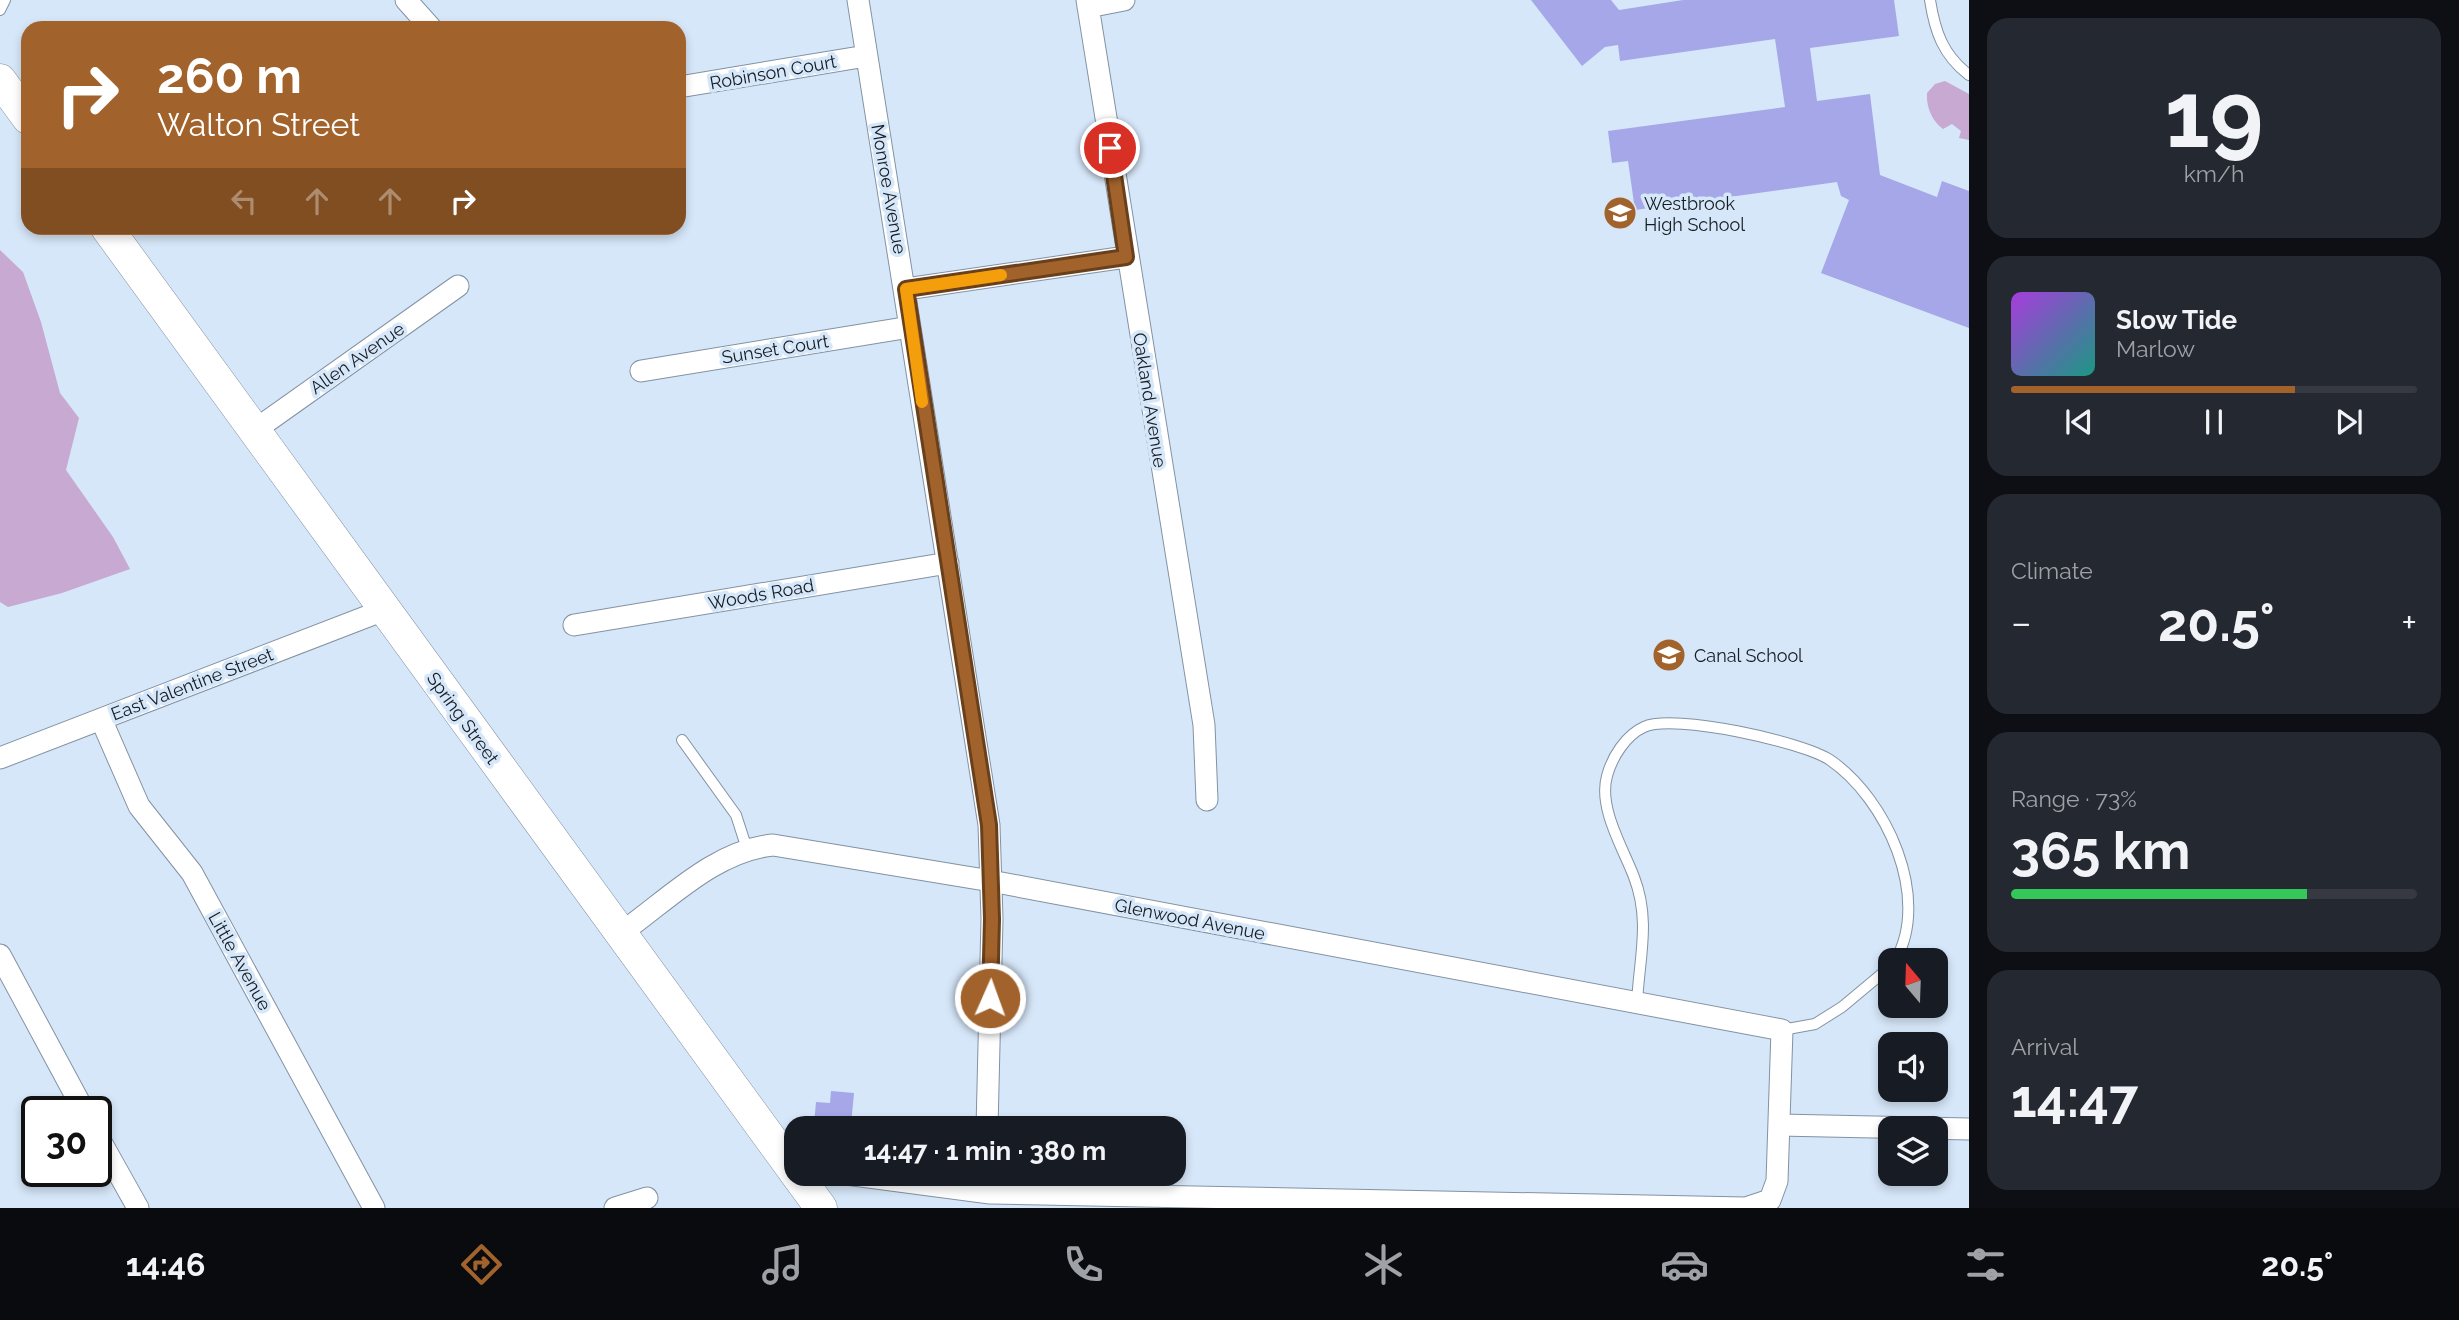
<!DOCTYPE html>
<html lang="en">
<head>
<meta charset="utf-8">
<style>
	:root { --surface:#171b24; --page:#242831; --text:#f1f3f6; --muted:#9ea1a6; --line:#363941; --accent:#a2622b }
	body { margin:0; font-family:Raleway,sans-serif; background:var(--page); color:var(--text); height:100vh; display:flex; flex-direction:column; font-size:26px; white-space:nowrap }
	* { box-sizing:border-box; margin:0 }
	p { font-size:23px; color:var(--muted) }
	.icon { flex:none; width:38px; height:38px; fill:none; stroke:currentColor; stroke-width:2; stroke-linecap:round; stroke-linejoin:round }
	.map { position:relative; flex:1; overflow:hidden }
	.details { display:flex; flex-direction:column; gap:18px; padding:18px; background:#0d0f14; width:490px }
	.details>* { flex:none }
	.top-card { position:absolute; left:21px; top:21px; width:665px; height:214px; border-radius:21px; box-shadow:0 4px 10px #0003; background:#a2622b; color:#fff; overflow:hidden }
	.needle { width:46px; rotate:341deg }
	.buttons { position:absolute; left:1878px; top:948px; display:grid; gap:14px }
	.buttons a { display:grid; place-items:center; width:70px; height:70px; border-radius:14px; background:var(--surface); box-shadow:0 4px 10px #0003; font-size:35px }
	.speed { position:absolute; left:21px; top:1096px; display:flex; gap:14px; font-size:35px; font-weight:700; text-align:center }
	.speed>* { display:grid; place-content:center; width:91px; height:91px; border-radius:50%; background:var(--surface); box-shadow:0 4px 10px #0003; line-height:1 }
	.speed .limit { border:4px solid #111; border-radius:10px; background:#fff; color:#111 }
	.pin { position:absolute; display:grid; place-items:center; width:60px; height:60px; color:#fff; margin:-30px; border:4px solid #fff; border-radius:50%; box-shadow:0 2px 7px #0007 }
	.me { position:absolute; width:77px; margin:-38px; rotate:2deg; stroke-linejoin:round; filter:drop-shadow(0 0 5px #0008) }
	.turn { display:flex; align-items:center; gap:24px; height:147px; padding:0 21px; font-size:32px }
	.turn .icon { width:91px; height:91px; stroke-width:2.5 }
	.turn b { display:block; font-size:49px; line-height:60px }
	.lanes { display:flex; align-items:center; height:66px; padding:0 21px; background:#0003; justify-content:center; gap:35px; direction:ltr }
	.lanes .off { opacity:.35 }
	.big { font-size:52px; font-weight:700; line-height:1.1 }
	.details .card { flex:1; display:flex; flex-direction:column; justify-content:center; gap:10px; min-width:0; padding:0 24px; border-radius:21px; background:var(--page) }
	.details .dial { align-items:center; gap:0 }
	.dial b { font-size:91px; line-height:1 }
	.song { display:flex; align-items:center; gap:21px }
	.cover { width:84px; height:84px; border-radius:10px; background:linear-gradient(135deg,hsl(280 70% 55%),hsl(170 70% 35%)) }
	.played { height:7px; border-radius:4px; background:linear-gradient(90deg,var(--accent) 70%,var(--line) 70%) }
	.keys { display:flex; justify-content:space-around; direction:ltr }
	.heat { display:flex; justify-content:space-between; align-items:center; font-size:38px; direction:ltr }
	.charge { height:10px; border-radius:5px; background:linear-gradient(90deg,#34c759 73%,var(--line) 0) }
	.trip { position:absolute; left:784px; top:1116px; width:402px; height:70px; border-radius:21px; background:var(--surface); box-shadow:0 4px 10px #0003; font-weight:700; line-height:70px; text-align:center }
	.dock { display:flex; height:112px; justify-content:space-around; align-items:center; background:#090b0e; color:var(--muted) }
	.dock .icon { width:49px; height:49px }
	.dock .active { color:var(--accent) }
	.dock b { font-size:32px; color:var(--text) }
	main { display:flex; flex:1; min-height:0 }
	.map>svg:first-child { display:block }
	.green { fill:#c7a9d2 }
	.building { fill:#a6a7e8 }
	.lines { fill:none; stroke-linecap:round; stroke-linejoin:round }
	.service-casing { stroke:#8392a3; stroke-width:12 }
	.minor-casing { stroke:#8392a3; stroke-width:23 }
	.primary-casing { stroke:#8392a3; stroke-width:33 }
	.service { stroke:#fff; stroke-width:10 }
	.minor { stroke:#fff; stroke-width:21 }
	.primary { stroke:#fff; stroke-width:32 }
	.route-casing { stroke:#69401c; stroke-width:18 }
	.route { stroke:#a2622b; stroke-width:12 }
	.slow { stroke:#f59e0b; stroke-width:12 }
	.labels { text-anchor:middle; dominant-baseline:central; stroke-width:7; stroke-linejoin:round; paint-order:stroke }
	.street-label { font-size:18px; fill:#161c22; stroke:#d6e7f9 }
	.poi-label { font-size:18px; fill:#161c22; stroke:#d6e7f9; text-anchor:start }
</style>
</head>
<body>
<main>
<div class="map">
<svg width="1969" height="1208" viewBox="0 0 1969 1208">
	<rect width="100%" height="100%" fill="#d6e7f9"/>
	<path class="green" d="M1945 81 1969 94V140L1959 138 1961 131 1952 124 1943 129C1932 121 1926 107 1927 93L1935 84Z
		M0 250 23 272 41 322 60 393 79 418 66 470 113 537 130 569 62 593 8 607 0 602Z"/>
	<path class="building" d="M1531 0H1611L1619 10 1683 0H1894L1899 36 1810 48 1817 101 1870 94 1880 175 1937 197 1942 181 1969 191V328L1821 273 1849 200 1841 196 1837 182 1635 210 1628 161 1612 163 1608 131 1785 107 1775 39 1620 61 1618 45 1605 47 1582 66Z
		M831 1091 854 1093 851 1125 840 1124V1128L814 1125 816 1102 830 1103Z"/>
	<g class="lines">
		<defs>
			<path id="service" d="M1930 0C1935 32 1943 55 1969 75
				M0 10 5 0
				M682 740 736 815 747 849
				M1637 1003C1639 959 1651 921 1634 877 1623 848 1598 808 1607 776 1612 757 1626 735 1644 727 1674 713 1803 742 1830 760 1886 798 1932 898 1895 961
				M1782 1030 1815 1024 1842 1007 1890 967"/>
			<path id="minor" d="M406 0 431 28
				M858 0 989 825 992 919 987 1129
				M1087 0 1204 725 1207 800
				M1088 7 1124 0
				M679 87 866 56
				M906 289 1126 257
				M641 371 910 327
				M255 430 458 286
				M574 625 948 563
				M101 719 139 806 192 873 374 1208
				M0 758 384 610
				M621 933C668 900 714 851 773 845L991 881 1782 1030 1777 1181 1770 1200 1746 1208
				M0 955 84 1111
				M1779 1125 1969 1129
				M96 1133 138 1208
				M846 1174 990 1193 1745 1208
				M615 1208 647 1198"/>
			<path id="primary" d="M0 80 28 118
				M107 228 821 1208"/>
		</defs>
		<use href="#service" class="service-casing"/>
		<use href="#minor" class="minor-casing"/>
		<use href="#primary" class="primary-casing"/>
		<use href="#service" class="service"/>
		<use href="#minor" class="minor"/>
		<use href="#primary" class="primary"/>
	</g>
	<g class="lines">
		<defs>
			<path id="route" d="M990 998 992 919 989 825 906 289 1126 257 1110 148"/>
		</defs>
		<use href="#route" class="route-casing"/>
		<use href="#route" class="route"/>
		<path class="slow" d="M922 402 906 289 1001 275"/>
	</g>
	<defs>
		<symbol id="school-disc" viewBox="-11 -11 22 22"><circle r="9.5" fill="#a2622b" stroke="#d6e7f9"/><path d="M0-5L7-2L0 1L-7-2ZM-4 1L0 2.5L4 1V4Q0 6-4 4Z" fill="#fff"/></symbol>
	</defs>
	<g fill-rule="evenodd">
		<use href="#school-disc" x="1601" y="194" width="38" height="38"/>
		<use href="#school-disc" x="1650" y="636" width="38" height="38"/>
	</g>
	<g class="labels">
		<g class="street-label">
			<text transform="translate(773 72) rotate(-10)">Robinson Court</text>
			<text transform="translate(889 189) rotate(80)">Monroe Avenue</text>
			<text transform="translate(775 349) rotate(-9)">Sunset Court</text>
			<text transform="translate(357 358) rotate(-35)">Allen Avenue</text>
			<text transform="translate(1150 400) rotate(81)">Oakland Avenue</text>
			<text transform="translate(761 594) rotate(-10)">Woods Road</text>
			<text transform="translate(192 684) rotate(-21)">East Valentine Street</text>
			<text transform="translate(463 718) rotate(54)">Spring Street</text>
			<text transform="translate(1190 919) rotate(11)">Glenwood Avenue</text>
			<text transform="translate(240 961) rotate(61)">Little Avenue</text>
		</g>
		<g class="poi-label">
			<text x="1644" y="203">Westbrook<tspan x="1644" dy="21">High School</tspan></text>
			<text x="1694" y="655">Canal School</text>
		</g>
	</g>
</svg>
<div class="buttons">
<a><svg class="needle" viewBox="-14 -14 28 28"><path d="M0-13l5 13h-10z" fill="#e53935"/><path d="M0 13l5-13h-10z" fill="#9ea1a6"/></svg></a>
<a><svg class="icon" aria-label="sound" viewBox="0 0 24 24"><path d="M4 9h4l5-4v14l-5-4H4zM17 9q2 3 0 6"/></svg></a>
<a><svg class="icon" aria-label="layers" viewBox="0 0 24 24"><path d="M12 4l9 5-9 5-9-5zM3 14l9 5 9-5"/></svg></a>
</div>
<div class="speed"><div class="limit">30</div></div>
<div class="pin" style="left:1110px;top:148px;background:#d93025"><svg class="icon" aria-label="arrive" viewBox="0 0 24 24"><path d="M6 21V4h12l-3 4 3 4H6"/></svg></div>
<svg class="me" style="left:990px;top:998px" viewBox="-20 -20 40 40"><circle r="17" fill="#a2622b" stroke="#fff" stroke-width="3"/><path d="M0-11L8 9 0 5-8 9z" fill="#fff"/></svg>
<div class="trip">14:47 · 1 min · 380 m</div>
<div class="top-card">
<div class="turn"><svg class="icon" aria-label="right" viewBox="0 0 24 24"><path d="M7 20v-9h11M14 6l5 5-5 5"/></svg><div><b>260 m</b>Walton Street</div></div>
<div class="lanes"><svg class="icon off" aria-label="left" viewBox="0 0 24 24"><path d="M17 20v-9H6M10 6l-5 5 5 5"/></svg><svg class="icon off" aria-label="ahead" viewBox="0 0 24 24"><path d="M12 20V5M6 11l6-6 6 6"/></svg><svg class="icon off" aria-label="ahead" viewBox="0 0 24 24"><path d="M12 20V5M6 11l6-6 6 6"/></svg><svg class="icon" aria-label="right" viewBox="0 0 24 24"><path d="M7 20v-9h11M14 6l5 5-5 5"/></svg></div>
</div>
</div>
<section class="details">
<div class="card dial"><b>19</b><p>km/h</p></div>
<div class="card">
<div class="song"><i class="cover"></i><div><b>Slow Tide</b><p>Marlow</p></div></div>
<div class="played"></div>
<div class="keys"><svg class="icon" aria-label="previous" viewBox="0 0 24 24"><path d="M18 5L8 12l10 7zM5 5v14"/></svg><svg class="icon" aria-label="pause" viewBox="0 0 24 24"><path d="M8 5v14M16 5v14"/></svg><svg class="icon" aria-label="next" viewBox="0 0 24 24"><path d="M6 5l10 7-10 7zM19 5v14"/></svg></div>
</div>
<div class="card"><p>Climate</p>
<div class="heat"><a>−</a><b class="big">20.5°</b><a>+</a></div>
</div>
<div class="card"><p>Range · 73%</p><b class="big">365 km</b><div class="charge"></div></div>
<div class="card"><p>Arrival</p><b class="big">14:47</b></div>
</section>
</main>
<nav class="dock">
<b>14:46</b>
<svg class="icon active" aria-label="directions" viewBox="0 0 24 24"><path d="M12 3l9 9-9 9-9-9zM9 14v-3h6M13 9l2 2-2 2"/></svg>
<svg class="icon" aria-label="music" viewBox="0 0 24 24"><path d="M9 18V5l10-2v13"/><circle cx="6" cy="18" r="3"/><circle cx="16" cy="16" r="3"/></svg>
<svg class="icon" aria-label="phone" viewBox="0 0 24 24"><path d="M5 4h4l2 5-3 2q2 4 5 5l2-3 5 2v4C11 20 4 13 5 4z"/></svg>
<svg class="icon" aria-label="climate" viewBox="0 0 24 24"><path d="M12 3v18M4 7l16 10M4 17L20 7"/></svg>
<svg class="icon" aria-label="car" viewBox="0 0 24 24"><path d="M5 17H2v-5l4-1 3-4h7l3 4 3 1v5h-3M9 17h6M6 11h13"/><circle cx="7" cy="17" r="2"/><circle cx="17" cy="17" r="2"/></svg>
<svg class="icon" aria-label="filters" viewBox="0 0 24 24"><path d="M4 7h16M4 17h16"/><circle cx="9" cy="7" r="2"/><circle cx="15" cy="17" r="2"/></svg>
<b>20.5°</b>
</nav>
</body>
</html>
